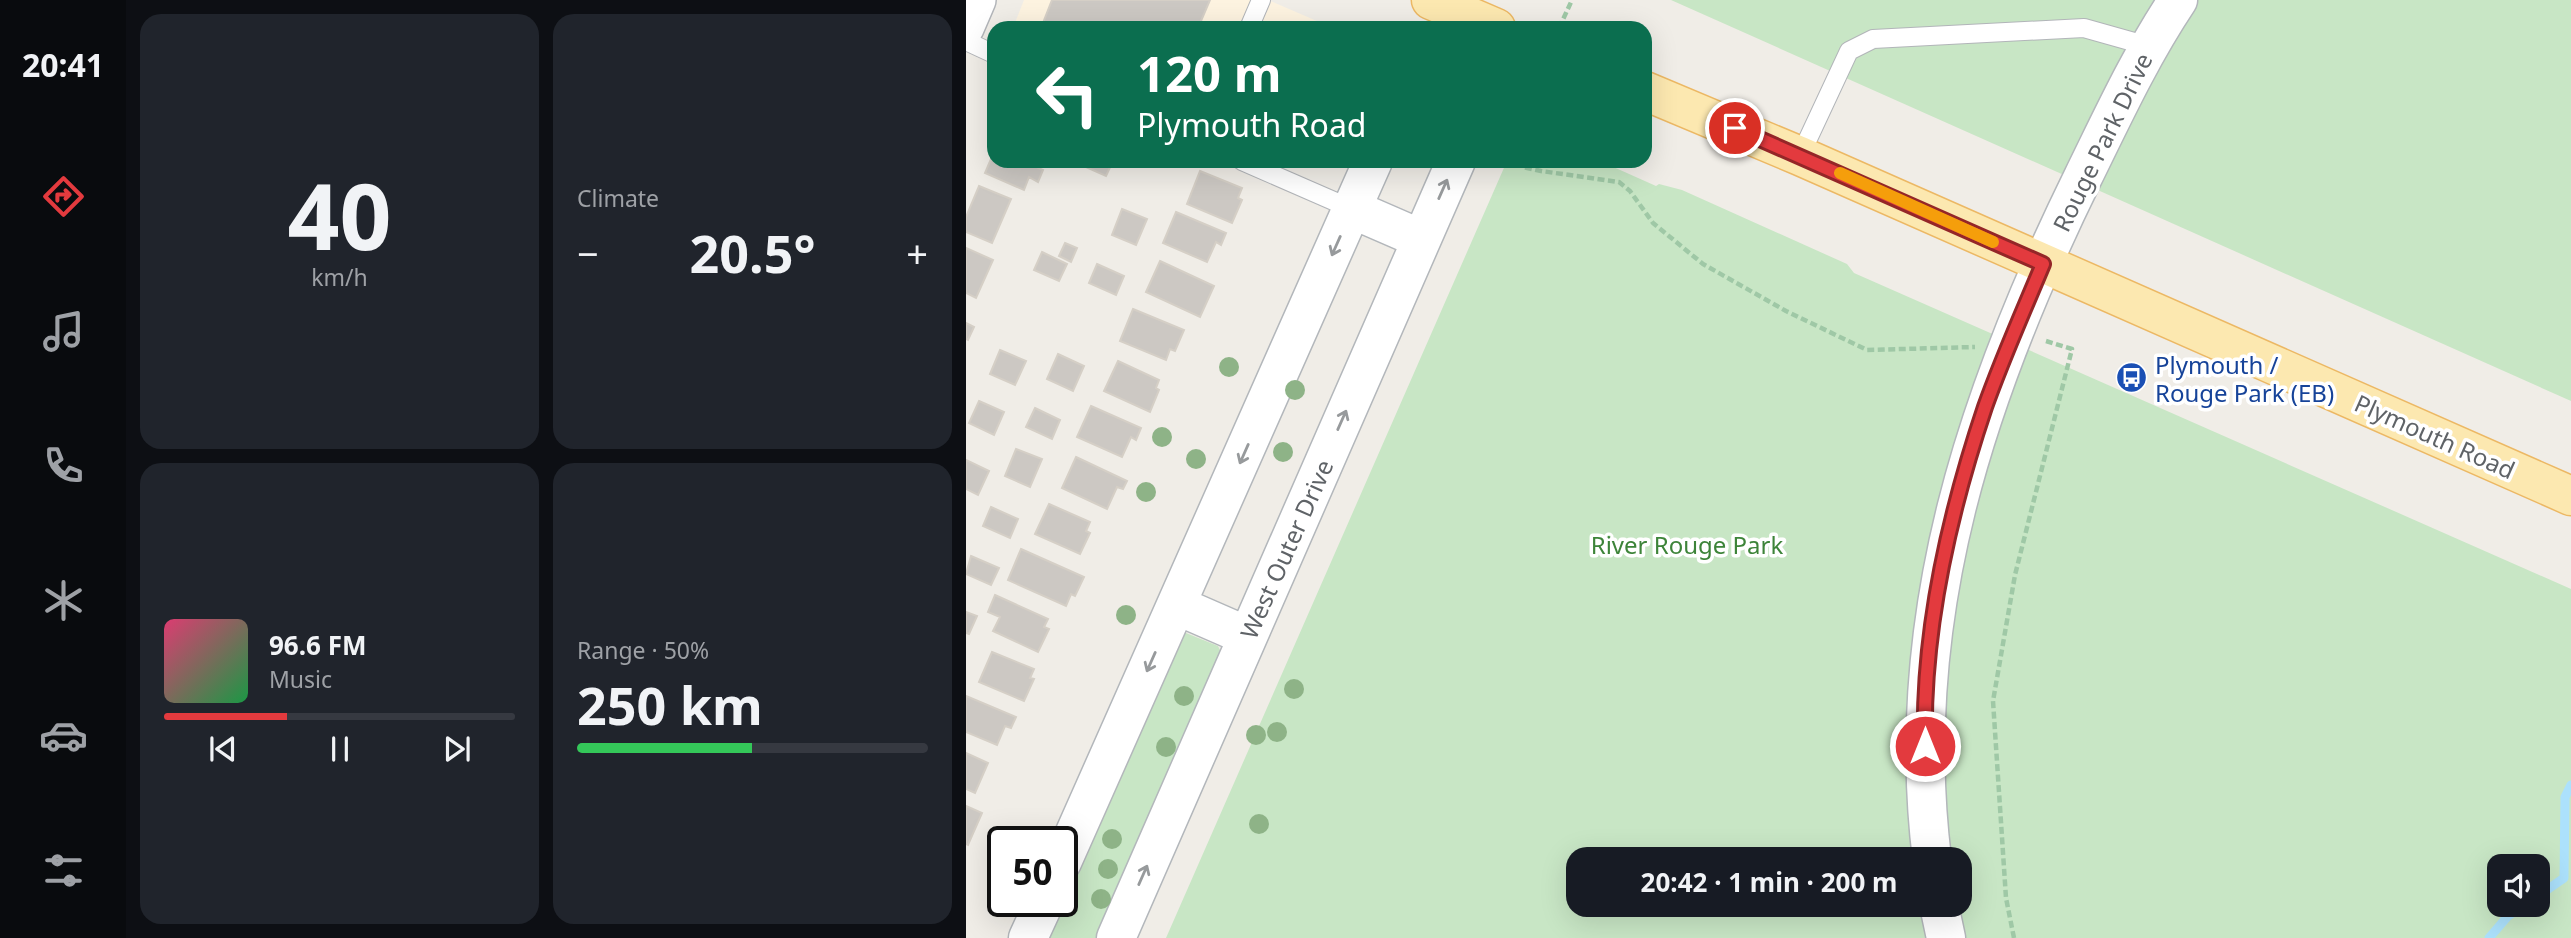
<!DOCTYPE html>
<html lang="en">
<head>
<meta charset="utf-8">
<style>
	:root { --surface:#171b24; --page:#20242c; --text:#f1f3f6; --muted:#9ea1a6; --line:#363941; --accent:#e33a3e }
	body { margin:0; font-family:"Noto Sans",sans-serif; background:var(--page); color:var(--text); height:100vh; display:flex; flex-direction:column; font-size:26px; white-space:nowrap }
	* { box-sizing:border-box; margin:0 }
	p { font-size:23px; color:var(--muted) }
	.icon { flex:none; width:38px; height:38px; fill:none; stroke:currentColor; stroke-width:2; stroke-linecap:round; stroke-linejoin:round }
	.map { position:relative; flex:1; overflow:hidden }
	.sheet { display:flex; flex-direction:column; gap:14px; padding:14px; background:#0d0f14; width:840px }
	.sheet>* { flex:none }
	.hud { position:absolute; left:21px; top:21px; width:665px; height:147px; border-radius:21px; box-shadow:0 7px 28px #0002; background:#0b6e4f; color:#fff; overflow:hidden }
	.buttons { position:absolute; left:1521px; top:854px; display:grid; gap:14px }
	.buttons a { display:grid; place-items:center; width:63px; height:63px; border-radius:14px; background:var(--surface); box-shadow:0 7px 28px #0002; font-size:35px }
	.speed { position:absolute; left:21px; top:826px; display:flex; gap:14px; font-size:35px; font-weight:700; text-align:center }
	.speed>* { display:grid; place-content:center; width:91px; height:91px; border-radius:50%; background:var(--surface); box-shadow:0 7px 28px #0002; line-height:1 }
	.speed .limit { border:4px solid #111; border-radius:10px; background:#fff; color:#111 }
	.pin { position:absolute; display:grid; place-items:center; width:60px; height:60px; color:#fff; margin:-30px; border:4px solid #fff; border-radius:50%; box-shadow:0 2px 7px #0007 }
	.me { position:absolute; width:77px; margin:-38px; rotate:0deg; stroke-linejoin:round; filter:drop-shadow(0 0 5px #0008) }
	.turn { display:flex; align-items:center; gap:24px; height:147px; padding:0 35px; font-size:32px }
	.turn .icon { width:91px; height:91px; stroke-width:2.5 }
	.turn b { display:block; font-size:49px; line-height:60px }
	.big { font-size:52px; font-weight:700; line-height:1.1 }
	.sheet .tile { flex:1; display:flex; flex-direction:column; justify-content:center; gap:10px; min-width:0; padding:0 24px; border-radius:21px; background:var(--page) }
	.sheet .dial { align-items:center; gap:0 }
	.dial b { font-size:91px; line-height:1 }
	.song { display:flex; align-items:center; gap:21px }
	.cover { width:84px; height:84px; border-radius:10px; background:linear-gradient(135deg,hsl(340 70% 55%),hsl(140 70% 35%)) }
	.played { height:7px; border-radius:4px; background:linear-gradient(90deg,var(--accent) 35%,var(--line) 35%) }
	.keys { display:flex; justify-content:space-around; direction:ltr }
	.heat { display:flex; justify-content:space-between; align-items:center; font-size:38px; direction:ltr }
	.charge { height:10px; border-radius:5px; background:linear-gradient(90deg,#34c759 50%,var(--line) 0) }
	.sheet .tiles { flex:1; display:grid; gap:14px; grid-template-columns:repeat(2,1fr) }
	.trip { position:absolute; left:600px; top:847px; width:406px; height:70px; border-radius:21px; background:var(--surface); box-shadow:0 7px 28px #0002; font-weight:700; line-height:70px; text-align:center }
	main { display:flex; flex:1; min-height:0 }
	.tab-bar { display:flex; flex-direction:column; width:126px; justify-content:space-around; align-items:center; background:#090b0e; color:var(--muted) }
	.tab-bar .icon { width:49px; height:49px }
	.tab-bar .active { color:var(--accent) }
	.tab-bar b { font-size:32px; color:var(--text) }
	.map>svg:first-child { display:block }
	.commercial { fill:#fdf3e0 }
	.green { fill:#c8e6c5; fill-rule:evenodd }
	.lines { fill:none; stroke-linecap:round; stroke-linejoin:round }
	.stream { stroke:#ace1fc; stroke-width:9 }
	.building { fill:#ccc8c3; stroke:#d5cfc6; stroke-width:2 }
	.service-casing { stroke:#b2b5b9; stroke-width:20 }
	.minor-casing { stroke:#b2b5b9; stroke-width:38 }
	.secondary-casing { stroke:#b3b7bb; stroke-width:41 }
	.primary-casing { stroke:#ecb864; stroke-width:41 }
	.path { stroke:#9fc8a6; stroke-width:4.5; stroke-dasharray:7 3.5; stroke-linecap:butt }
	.service { stroke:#fff; stroke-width:18 }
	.minor { stroke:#fff; stroke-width:35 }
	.secondary { stroke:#fff; stroke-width:38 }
	.primary { stroke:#fce8b0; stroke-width:38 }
	.tree { fill:#8eb387 }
	.oneway { stroke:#979a9c }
	.route-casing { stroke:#942628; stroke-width:18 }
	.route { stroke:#e33a3e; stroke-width:12 }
	.slow { stroke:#f59e0b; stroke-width:12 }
	.labels { text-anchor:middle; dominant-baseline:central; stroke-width:7; stroke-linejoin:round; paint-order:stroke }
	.street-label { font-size:24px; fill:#5f6367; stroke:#fff }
	.transit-label { font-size:24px; fill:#164399; stroke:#fff; text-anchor:start }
	.park-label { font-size:24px; fill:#3d8439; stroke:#fff }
</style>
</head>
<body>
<main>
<nav class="tab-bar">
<b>20:41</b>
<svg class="icon active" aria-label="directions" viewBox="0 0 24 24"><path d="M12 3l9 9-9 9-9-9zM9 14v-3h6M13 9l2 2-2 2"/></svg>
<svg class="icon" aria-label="music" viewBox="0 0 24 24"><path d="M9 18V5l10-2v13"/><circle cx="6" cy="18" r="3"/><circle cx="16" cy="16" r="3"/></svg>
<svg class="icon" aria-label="phone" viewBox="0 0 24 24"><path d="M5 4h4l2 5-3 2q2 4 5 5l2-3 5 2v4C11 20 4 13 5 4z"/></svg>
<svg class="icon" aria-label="climate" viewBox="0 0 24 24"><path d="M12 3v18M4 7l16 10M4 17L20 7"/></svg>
<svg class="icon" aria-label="car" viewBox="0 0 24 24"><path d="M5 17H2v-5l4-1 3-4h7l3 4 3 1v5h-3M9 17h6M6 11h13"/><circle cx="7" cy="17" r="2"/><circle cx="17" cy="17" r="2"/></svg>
<svg class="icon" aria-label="filters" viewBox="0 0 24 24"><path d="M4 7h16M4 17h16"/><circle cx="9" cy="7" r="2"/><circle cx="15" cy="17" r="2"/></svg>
</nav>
<section class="sheet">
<div class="tiles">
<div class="tile dial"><b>40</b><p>km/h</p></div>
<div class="tile"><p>Climate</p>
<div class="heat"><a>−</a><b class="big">20.5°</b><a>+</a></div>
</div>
<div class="tile">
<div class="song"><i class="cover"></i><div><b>96.6 FM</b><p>Music</p></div></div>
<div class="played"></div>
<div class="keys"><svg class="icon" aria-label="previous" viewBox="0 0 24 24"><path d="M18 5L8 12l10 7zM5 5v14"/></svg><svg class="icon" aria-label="pause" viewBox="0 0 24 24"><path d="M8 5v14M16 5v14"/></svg><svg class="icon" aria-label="next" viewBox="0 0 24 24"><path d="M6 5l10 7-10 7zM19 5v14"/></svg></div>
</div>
<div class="tile"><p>Range · 50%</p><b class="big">250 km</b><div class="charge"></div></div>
</div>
</section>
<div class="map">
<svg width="1605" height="938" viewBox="0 0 1605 938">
	<rect width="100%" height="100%" fill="#f0ede7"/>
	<path class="commercial" d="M58 0H302L367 28H47Z"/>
	<path class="green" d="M705 0H1605V401Z
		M541 161H634L690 186 693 184 716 190 881 264 888 273 1605 589V938H200ZM612 859H994V905H612ZM1533 866H1572V905H1533Z
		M215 633H220L252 646 255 652 133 938H81Z"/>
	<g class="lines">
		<path class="stream" d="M1572 896 1598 878 1599 797 1605 785
			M1523 938 1542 916 1559 905"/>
	</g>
	<path class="building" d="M86 0H244L232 28H89L77 23Z
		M28 152V161H70L68 166 77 170 72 182 63 177 58 190 19 173Z
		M114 161H147L140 176 113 164Z
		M234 171 276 188 272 198 276 200 266 223 221 204Z
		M13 186 45 199 26 243 0 232V217Z
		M156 209 181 219 170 245 146 235Z
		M210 212 260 233 255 245 250 242 241 262 197 243Z
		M99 243 111 248 105 262 93 256Z
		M0 248 27 260 10 298 0 293Z
		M76 252 101 264 93 281 68 270Z
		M194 261 248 286 234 317 180 292Z
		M131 264 158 276 150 295 123 283Z
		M167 309 218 330 209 351 204 349 200 360 154 341Z
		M0 323 8 327 2 340 0 339Z
		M34 350 60 361 49 385 24 374Z
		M92 354 118 366 107 391 81 379Z
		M152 361 193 380 190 388 193 390 184 412 138 391Z
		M13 401 38 412 28 435 3 423Z
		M125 406 175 428 170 440 165 437 156 457 111 437Z
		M69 408 94 420 86 439 60 427Z
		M50 449 76 459 64 487 39 476Z
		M110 457 161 481 157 489 151 487 141 509 96 488Z
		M0 460 23 471 12 495 0 489Z
		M83 504 124 522 120 531 124 533 114 554 69 534Z
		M25 507 52 519 44 538 17 526Z
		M55 549 118 577 109 596 105 594 100 606 42 580Z
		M5 556 33 568 25 585 0 574Z
		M29 595 82 619 78 627 83 629 72 652 27 631 34 617 22 612Z
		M0 612 11 616 3 634 0 633Z
		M26 652 68 669 64 678 68 679 58 701 13 682Z
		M0 696 50 717 45 728 39 726 31 745 0 732Z
		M0 753 22 763 9 793 0 789Z
		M0 806 16 813 2 845 0 844Z"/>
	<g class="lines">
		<defs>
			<path id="service" d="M283 28 295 0
				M0 41 28 54
				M834 156 883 51 907 39 1118 28 1182 46
				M276 161 386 209"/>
			<path id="minor" d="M0 28 12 0"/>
			<path id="secondary" d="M386 209 455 239
				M210 605 281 636
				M966 859C936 616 1011 393 1117 177 1147 116 1174 57 1212 0
				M96 862 407 161
				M973 905 980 938
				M62 938 79 901
				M150 938 490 161"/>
			<path id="primary" d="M465 0 530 28
				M679 91 834 156 1605 496"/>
		</defs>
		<use href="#service" class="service-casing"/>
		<use href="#minor" class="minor-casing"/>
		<use href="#secondary" class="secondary-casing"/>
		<use href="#primary" class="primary-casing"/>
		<path class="path" d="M593 28 606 0
			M551 161 557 167 575 171 653 182 664 191 687 223 737 264 820 311 901 350 1009 347
			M1048 938 1040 898 1027 701 1049 575 1106 349 1080 341"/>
		<use href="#service" class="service"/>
		<use href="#minor" class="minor"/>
		<use href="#secondary" class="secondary"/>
		<use href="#primary" class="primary"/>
	</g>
	<g class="tree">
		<circle cx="263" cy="367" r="10"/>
		<circle cx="329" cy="390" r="10"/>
		<circle cx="196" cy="437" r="10"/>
		<circle cx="317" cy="452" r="10"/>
		<circle cx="230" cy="459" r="10"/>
		<circle cx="180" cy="492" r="10"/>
		<circle cx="160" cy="615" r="10"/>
		<circle cx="328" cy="689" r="10"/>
		<circle cx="218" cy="696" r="10"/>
		<circle cx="311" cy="732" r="10"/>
		<circle cx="290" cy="735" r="10"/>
		<circle cx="200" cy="747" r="10"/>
		<circle cx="293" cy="824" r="10"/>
		<circle cx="146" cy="839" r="10"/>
		<circle cx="142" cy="869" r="10"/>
		<circle cx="135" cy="899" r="10"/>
	</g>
	<defs><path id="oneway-shaft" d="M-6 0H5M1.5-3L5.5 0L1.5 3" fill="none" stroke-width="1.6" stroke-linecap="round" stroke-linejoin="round" transform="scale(1.75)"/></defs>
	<g class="oneway">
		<use href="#oneway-shaft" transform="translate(477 189) rotate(-66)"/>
		<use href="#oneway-shaft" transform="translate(370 246) rotate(114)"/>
		<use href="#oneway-shaft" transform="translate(376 420) rotate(-66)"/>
		<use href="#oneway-shaft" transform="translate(278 454) rotate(114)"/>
		<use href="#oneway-shaft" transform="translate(185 662) rotate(114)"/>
		<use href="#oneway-shaft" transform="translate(177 875) rotate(-66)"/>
	</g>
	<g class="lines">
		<defs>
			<path id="route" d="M769 128 1077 264C1057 312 1036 359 1019 407 983 514 956 633 959 746"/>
		</defs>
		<use href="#route" class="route-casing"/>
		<use href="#route" class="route"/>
		<path class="slow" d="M874 173 1027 242"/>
	</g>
	<defs>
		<symbol id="bus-disc" viewBox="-11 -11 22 22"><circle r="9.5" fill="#1a4fb4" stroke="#fff"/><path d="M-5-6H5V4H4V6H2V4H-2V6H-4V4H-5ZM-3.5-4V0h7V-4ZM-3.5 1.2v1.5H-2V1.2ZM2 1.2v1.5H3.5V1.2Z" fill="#fff"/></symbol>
	</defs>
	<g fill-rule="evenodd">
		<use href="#bus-disc" x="1148" y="360" width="35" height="35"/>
	</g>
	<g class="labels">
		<g class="street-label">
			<text transform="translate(1136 142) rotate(-64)">Rouge Park Drive</text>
			<text transform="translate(1469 436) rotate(24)">Plymouth Road</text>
			<text transform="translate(320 549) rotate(-66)">West Outer Drive</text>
		</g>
		<g class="transit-label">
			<text x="1189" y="364">Plymouth /<tspan x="1189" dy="28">Rouge Park (EB)</tspan></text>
		</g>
		<g class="park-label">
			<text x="721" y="544">River Rouge Park</text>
		</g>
	</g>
</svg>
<div class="buttons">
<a><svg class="icon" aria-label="sound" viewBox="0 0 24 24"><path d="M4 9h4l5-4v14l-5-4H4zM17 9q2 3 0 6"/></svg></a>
</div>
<div class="speed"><div class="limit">50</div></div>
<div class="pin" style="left:769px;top:128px;background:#d93025"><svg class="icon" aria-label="arrive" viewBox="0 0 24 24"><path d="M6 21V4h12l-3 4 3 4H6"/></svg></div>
<svg class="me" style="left:959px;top:746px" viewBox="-20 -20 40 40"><circle r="17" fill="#e33a3e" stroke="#fff" stroke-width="3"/><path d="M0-11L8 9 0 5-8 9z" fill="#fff"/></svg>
<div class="trip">20:42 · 1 min · 200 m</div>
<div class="hud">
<div class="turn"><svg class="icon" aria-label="left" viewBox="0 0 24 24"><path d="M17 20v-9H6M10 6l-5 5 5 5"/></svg><div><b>120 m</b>Plymouth Road</div></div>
</div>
</div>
</main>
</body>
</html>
